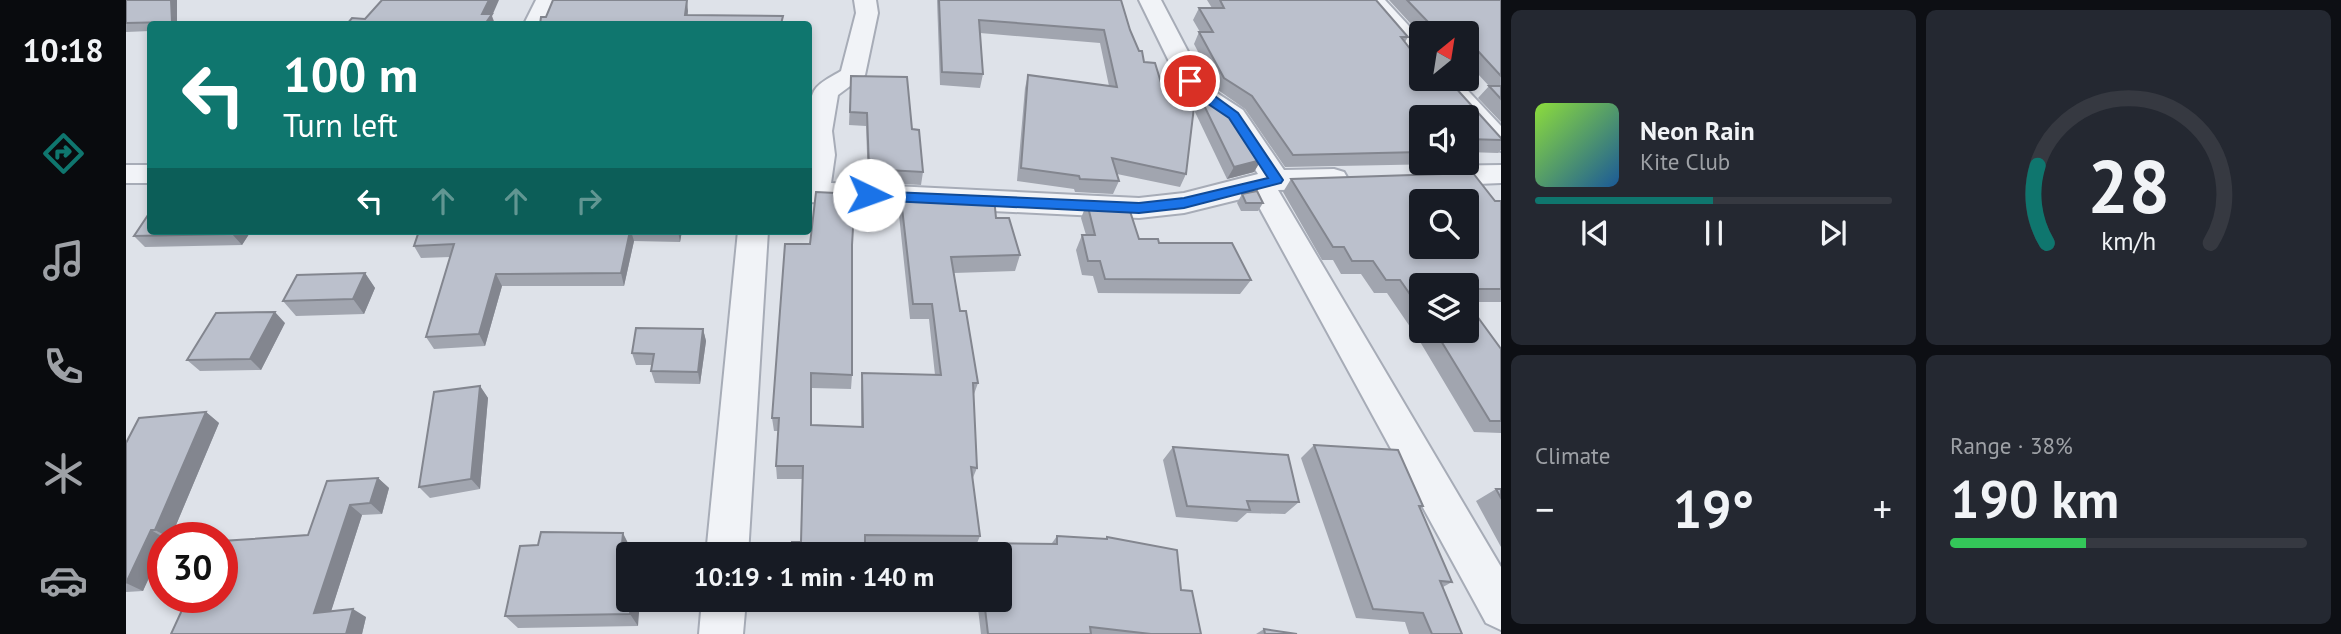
<!DOCTYPE html>
<html lang="en">
<head>
<meta charset="utf-8">
<style>
	:root { --surface:#171b24; --page:#242831; --text:#f1f3f6; --muted:#9ea1a6; --line:#363941; --accent:#0f766e }
	body { margin:0; font-family:"PT Sans",sans-serif; background:var(--page); color:var(--text); height:100vh; display:flex; flex-direction:column; font-size:26px; white-space:nowrap }
	* { box-sizing:border-box; margin:0 }
	p { font-size:23px; color:var(--muted) }
	.icon { flex:none; width:38px; height:38px; fill:none; stroke:currentColor; stroke-width:2; stroke-linecap:round; stroke-linejoin:round }
	.map { position:relative; flex:1; overflow:hidden }
	.panel { display:flex; flex-direction:column; gap:10px; padding:10px; background:#0d0f14; width:840px }
	.panel>* { flex:none }
	.top-card { position:absolute; left:21px; top:21px; width:665px; height:214px; border-radius:7px; box-shadow:0 4px 10px #0003; background:#0f766e; color:#fff; overflow:hidden }
	.needle { width:46px; rotate:30deg }
	.buttons { position:absolute; left:1283px; top:21px; display:grid; gap:14px }
	.buttons a { display:grid; place-items:center; width:70px; height:70px; border-radius:7px; background:var(--surface); box-shadow:0 4px 10px #0003; font-size:35px }
	.speed { position:absolute; left:21px; top:522px; display:flex; gap:14px; font-size:35px; font-weight:700; text-align:center }
	.speed>* { display:grid; place-content:center; width:91px; height:91px; border-radius:50%; background:var(--surface); box-shadow:0 4px 10px #0003; line-height:1 }
	.speed .limit { border:10px solid #d22; background:#fff; color:#111 }
	.pin { position:absolute; display:grid; place-items:center; width:60px; height:60px; color:#fff; margin:-30px; border:4px solid #fff; border-radius:50%; box-shadow:0 2px 7px #0007 }
	.me { position:absolute; width:77px; margin:-38px; rotate:93deg; stroke-linejoin:round; filter:drop-shadow(0 0 5px #0008) }
	.turn { display:flex; align-items:center; gap:24px; height:147px; padding:0 21px; font-size:32px }
	.turn .icon { width:91px; height:91px; stroke-width:2.5 }
	.turn b { display:block; font-size:49px; line-height:60px }
	.lanes { display:flex; align-items:center; height:66px; padding:0 21px; background:#0003; justify-content:center; gap:35px; direction:ltr }
	.lanes .off { opacity:.35 }
	.big { font-size:52px; font-weight:600; line-height:1.1 }
	.panel .widget { flex:1; display:flex; flex-direction:column; justify-content:center; gap:10px; min-width:0; padding:0 24px; border-radius:10px; background:var(--page) }
	.panel .dial { align-items:center; gap:0 }
	.dial svg { height:182px; overflow:visible; fill:none; stroke:var(--line); stroke-width:7; stroke-linecap:round; text-anchor:middle }
	.dial text { fill:var(--text); stroke:none }
	.song { display:flex; align-items:center; gap:21px }
	.cover { width:84px; height:84px; border-radius:10px; background:linear-gradient(135deg,hsl(90 70% 55%),hsl(210 70% 35%)) }
	.played { height:7px; border-radius:4px; background:linear-gradient(90deg,var(--accent) 50%,var(--line) 50%) }
	.keys { display:flex; justify-content:space-around; direction:ltr }
	.heat { display:flex; justify-content:space-between; align-items:center; font-size:38px; direction:ltr }
	.charge { height:10px; border-radius:5px; background:linear-gradient(90deg,#34c759 38%,var(--line) 0) }
	.panel .tiles { flex:1; display:grid; gap:10px; grid-template-columns:repeat(2,1fr) }
	.trip { position:absolute; left:490px; top:542px; width:396px; height:70px; border-radius:7px; background:var(--surface); box-shadow:0 4px 10px #0003; font-weight:600; line-height:70px; text-align:center }
	main { display:flex; flex:1; min-height:0 }
	.tab-bar { display:flex; flex-direction:column; width:126px; justify-content:space-around; align-items:center; background:#090b0e; color:var(--muted) }
	.tab-bar .icon { width:49px; height:49px }
	.tab-bar .selected { color:var(--accent) }
	.tab-bar b { font-size:32px; color:var(--text) }
	.map>svg:first-child { display:block }
	.lines { fill:none; stroke-linecap:round; stroke-linejoin:round }
	.street-casing { stroke:#a7acb7; stroke-width:4 }
	.street { fill:#f1f3f7; fill-rule:evenodd }
	.wall { fill:#a1a5af; fill-rule:evenodd }
	.shaded-wall { fill:#83868f }
	.building { fill:#bbc0cc; stroke:#83868f; stroke-width:2; fill-rule:evenodd }
	.route { fill:#1a73e8; stroke:#114b97; stroke-width:2 }
</style>
</head>
<body>
<main>
<nav class="tab-bar">
<b>10:18</b>
<svg class="icon selected" aria-label="directions" viewBox="0 0 24 24"><path d="M12 3l9 9-9 9-9-9zM9 14v-3h6M13 9l2 2-2 2"/></svg>
<svg class="icon" aria-label="music" viewBox="0 0 24 24"><path d="M9 18V5l10-2v13"/><circle cx="6" cy="18" r="3"/><circle cx="16" cy="16" r="3"/></svg>
<svg class="icon" aria-label="phone" viewBox="0 0 24 24"><path d="M5 4h4l2 5-3 2q2 4 5 5l2-3 5 2v4C11 20 4 13 5 4z"/></svg>
<svg class="icon" aria-label="climate" viewBox="0 0 24 24"><path d="M12 3v18M4 7l16 10M4 17L20 7"/></svg>
<svg class="icon" aria-label="car" viewBox="0 0 24 24"><path d="M5 17H2v-5l4-1 3-4h7l3 4 3 1v5h-3M9 17h6M6 11h13"/><circle cx="7" cy="17" r="2"/><circle cx="17" cy="17" r="2"/></svg>
</nav>
<div class="map">
<svg width="1375" height="634" viewBox="0 0 1375 634">
	<rect width="100%" height="100%" fill="#dee2e9"/>
	<g class="lines">
		<defs>
			<path id="street" d="M410 0H432L420 24H398Z
				M728 0H750L752 13 739 75 712 95 706 131 709 155 705 183 1013 198 1058 193 1132 174 1098 122 1057 90 1013 0H1035L1080 86 1117 110 1158 170 1208 169 1218 172 1222 179 1218 186 1208 189 1152 190 1375 567V630L1360 623 1127 196 1058 213 1013 218 682 202C682 176 677 112 688 91 693 82 707 76 715 71L730 13Z
				M1236 0H1259L1295 39V61L1286 59Z
				M1305 79H1331L1375 126V151L1365 148Z
				M0 165H24V183H0Z
				M1375 165V183L1304 186 1294 183 1290 176 1294 169 1304 166Z
				M612 231H642L622 555H580Z
				M576 600H620L617 634H573Z"/>
		</defs>
		<use href="#street" class="street-casing"/>
		<use href="#street" class="street"/>
	</g>
	<path class="wall" d="M0 0H51V24H24V31L0 32Z
		M811 0H995L1004 30 1018 62 1037 89 1071 91 1135 160 1128 172 1101 179 1068 110 1060 174 1054 187 991 174 993 181 987 194 949 192 948 189 891 181 899 88 902 75 983 86 974 43 854 33 857 74 854 88 814 85Z
		M1081 0H1250L1282 37 1279 42 1313 86 1375 138V150L1372 153 1340 152V117H1295V163H1317L1316 164 1159 167 1119 109 1092 90 1068 44 1073 32H1074L1067 20 1073 8H1086Z
		M1263 0H1375V122L1352 98 1363 86 1340 61V33H1295V35Z
		M725 76 786 129 797 172 795 185 742 182 740 126 723 125Z
		M1165 179 1375 201V302H1341L1375 349V433L1348 432 1293 340 1261 293H1248L1235 274H1215L1207 260H1196L1157 192ZM1295 285H1340V331H1295Z
		M745 192 870 218 894 255 889 271 828 273 834 311 852 383 847 397 851 468 846 480 854 536 849 548 739 546 675 542 676 479H651L650 466 652 431H648L646 418 726 246V375L725 389 686 388 685 425 735 427V388L736 373 809 375 803 319H784L773 215 744 214Z
		M1116 194 1137 203 1132 211H1115L1111 203Z
		M961 203 1013 239 1033 243 1125 280 1114 294 972 293 967 276 956 275 950 250 956 235H960L955 218Z
		M125 231 116 245 19 247 8 236Z
		M293 231H556L554 242 508 241 498 286H376L359 346 308 349 300 337 324 257 295 258 288 246Z
		M239 273 249 288 238 314 170 316 157 301Z
		M159 323 135 370 74 371 61 360Z
		M577 329 580 341 574 384 529 383 525 371 526 365H510L506 353Z
		M354 386 362 398 354 489 304 498 293 487Z
		M80 412 93 423 45 537H37L17 591 0 592V443Z
		M1188 445 1297 506 1294 509 1326 582 1317 587 1336 634H1283L1279 622 1230 618 1175 458Z
		M1047 447 1173 502 1159 514 1121 513 1111 522 1050 517 1037 460Z
		M252 478 263 488 256 514 236 515 205 611 240 617 236 634H45L182 535Z
		M1370 489H1375V547L1350 501Z
		M931 536 979 539 981 537 1055 590 1075 634H855L851 600H873V555L847 554 852 543H926Z
		M503 544H512L517 555H502L512 626 392 628 379 616Z
		M1138 629 1171 634H1130Z"/>
	<path class="shaded-wall" d="M45 0H51V24H48L46 22Z
		M363 0H373L366 16 369 24H359L356 14Z
		M561 0 562 11 561 24 559 15Z
		M1135 160 1128 172 1101 179 1108 167Z
		M108 231H125L116 245 106 234Z
		M504 231H505L508 241 498 286 495 273Z
		M552 231H556L554 242Z
		M239 273 249 288 238 314 227 299Z
		M370 274 376 286 359 346 353 334Z
		M149 312 159 323 135 370 124 359Z
		M577 329 580 341 574 384 572 372Z
		M354 386 362 398 354 489 345 479Z
		M80 412 93 423 45 537H42L29 530Z
		M252 478 263 488 256 514 244 503Z
		M224 505 236 515 202 621 188 613Z
		M25 530 37 537V548L17 591 0 583Z
		M497 533 504 547 496 544Z
		M512 544 517 555H511Z
		M505 600H514L512 626 504 614Z
		M227 609 240 617 236 634H220Z"/>
	<path class="building" d="M0 0H45L46 22 0 23Z
		M256 0H363L356 14H366L359 24H221L226 18 239 19Z
		M427 0H561L559 15 657 16 655 24H414L415 17H420Z
		M813 0H995L1004 30 1013 51H1016L1018 62 1029 63 1037 89 1070 90 1060 174 986 158 993 181 954 179 953 176 895 168 902 75 991 87 978 30 853 20 857 74 816 72Z
		M1094 0H1250L1282 37H1275L1295 63V79H1307L1313 86H1328L1375 138V140L1340 139V117H1295V152L1167 155 1126 96 1098 78 1073 32H1087L1073 8H1098Z
		M1281 0H1375V76L1340 38V33H1306L1305 25Z
		M725 76 781 77 786 129 793 130 797 172 743 169 741 113 724 112Z
		M1363 86H1375V99Z
		M1071 91 1076 92 1102 112 1135 160 1108 167Z
		M1347 173 1369 201H1375V289H1340V285H1295V310L1274 280H1260L1247 261H1226L1218 247H1207L1165 179ZM1295 201H1340V247H1295Z
		M1131 191 1137 203H1120L1116 194Z
		M690 192 729 194 726 245V375L685 373V425L737 427 736 373 815 375 806 304H787L775 199 745 198V192L868 197 870 218H883L894 255 825 257 834 311H840L852 383H847L851 468 845 467 854 536 739 535V555H666V542H675L677 466H650L653 418H646L659 244H684Z
		M961 203 1002 205 1013 239H1032L1033 243H1106L1125 280 979 279 974 261H962L956 235H969Z
		M24 212V231H108L106 234 8 236Z
		M293 231H504L495 273 370 274 353 334 300 337 328 244 288 246Z
		M239 273 227 299 157 301 171 275Z
		M1340 301 1375 349V421H1364L1309 331H1340Z
		M149 312 124 359 61 360 90 313Z
		M510 328 577 329 572 372 525 371 528 354 506 353Z
		M354 386 345 479 293 487 308 392Z
		M80 412 29 530H25L0 583V443L13 418Z
		M1188 445 1272 450 1297 506H1293L1326 582 1314 581 1336 634H1306L1297 613 1247 609Z
		M1047 447 1162 455 1173 502 1121 501 1124 510 1061 506Z
		M252 478 244 503 224 505 188 613 227 609 220 634H45L62 597H96V541L182 535 201 481Z
		M1370 489H1375V498Z
		M415 532 497 533 496 544H512L511 555H502V600H505L504 614 379 616 394 546 412 545Z
		M931 536 981 539V537L1051 550 1055 590 1066 591 1075 634H1025L964 627 965 634H862L858 600H873V555H853L852 543 931 544Z
		M1138 629 1171 634H1139Z"/>
	<path class="route" d="M1064 78 1112 113 1157 180 1155 183 1058 208 1013 213 743 200 736 195 743 191 1013 203 1058 198 1142 178 1103 118 1066 93 1058 81Z"/>
</svg>
<div class="buttons">
<a><svg class="needle" viewBox="-14 -14 28 28"><path d="M0-13l5 13h-10z" fill="#e53935"/><path d="M0 13l5-13h-10z" fill="#9ea1a6"/></svg></a>
<a><svg class="icon" aria-label="sound" viewBox="0 0 24 24"><path d="M4 9h4l5-4v14l-5-4H4zM17 9q2 3 0 6"/></svg></a>
<a><svg class="icon" aria-label="search" viewBox="0 0 24 24"><circle cx="10" cy="10" r="6"/><path d="M15 15l6 6"/></svg></a>
<a><svg class="icon" aria-label="layers" viewBox="0 0 24 24"><path d="M12 4l9 5-9 5-9-5zM3 14l9 5 9-5"/></svg></a>
</div>
<div class="speed"><div class="limit">30</div></div>
<div class="pin" style="left:1064px;top:81px;background:#d93025"><svg class="icon" aria-label="arrive" viewBox="0 0 24 24"><path d="M6 21V4h12l-3 4 3 4H6"/></svg></div>
<svg class="me" style="left:743px;top:195px" viewBox="-20 -20 40 40"><circle r="19" fill="#fff"/><path d="M0-13L10 11 0 6-10 11z" fill="#1a73e8"/></svg>
<div class="trip">10:19 · 1 min · 140 m</div>
<div class="top-card">
<div class="turn"><svg class="icon" aria-label="left" viewBox="0 0 24 24"><path d="M17 20v-9H6M10 6l-5 5 5 5"/></svg><div><b>100 m</b>Turn left</div></div>
<div class="lanes"><svg class="icon" aria-label="left" viewBox="0 0 24 24"><path d="M17 20v-9H6M10 6l-5 5 5 5"/></svg><svg class="icon off" aria-label="ahead" viewBox="0 0 24 24"><path d="M12 20V5M6 11l6-6 6 6"/></svg><svg class="icon off" aria-label="ahead" viewBox="0 0 24 24"><path d="M12 20V5M6 11l6-6 6 6"/></svg><svg class="icon off" aria-label="right" viewBox="0 0 24 24"><path d="M7 20v-9h11M14 6l5 5-5 5"/></svg></div>
</div>
</div>
<section class="panel">
<div class="tiles">
<div class="widget">
<div class="song"><i class="cover"></i><div><b>Neon Rain</b><p>Kite Club</p></div></div>
<div class="played"></div>
<div class="keys"><svg class="icon" aria-label="previous" viewBox="0 0 24 24"><path d="M18 5L8 12l10 7zM5 5v14"/></svg><svg class="icon" aria-label="pause" viewBox="0 0 24 24"><path d="M8 5v14M16 5v14"/></svg><svg class="icon" aria-label="next" viewBox="0 0 24 24"><path d="M6 5l10 7-10 7zM19 5v14"/></svg></div>
</div>
<div class="widget dial"><svg viewBox="0 0 100 80">
<path d="M14 69A42 42 0 1 1 86 69"/>
<path d="M14 69A42 42 0 0 1 10 35" stroke="#0f766e"/>
<text x="50" y="56" font-size="32" font-weight="700">28</text>
<text x="50" y="72" font-size="11">km/h</text>
</svg></div>
<div class="widget"><p>Climate</p>
<div class="heat"><a>−</a><b class="big">19°</b><a>+</a></div>
</div>
<div class="widget"><p>Range · 38%</p><b class="big">190 km</b><div class="charge"></div></div>
</div>
</section>
</main>
</body>
</html>
